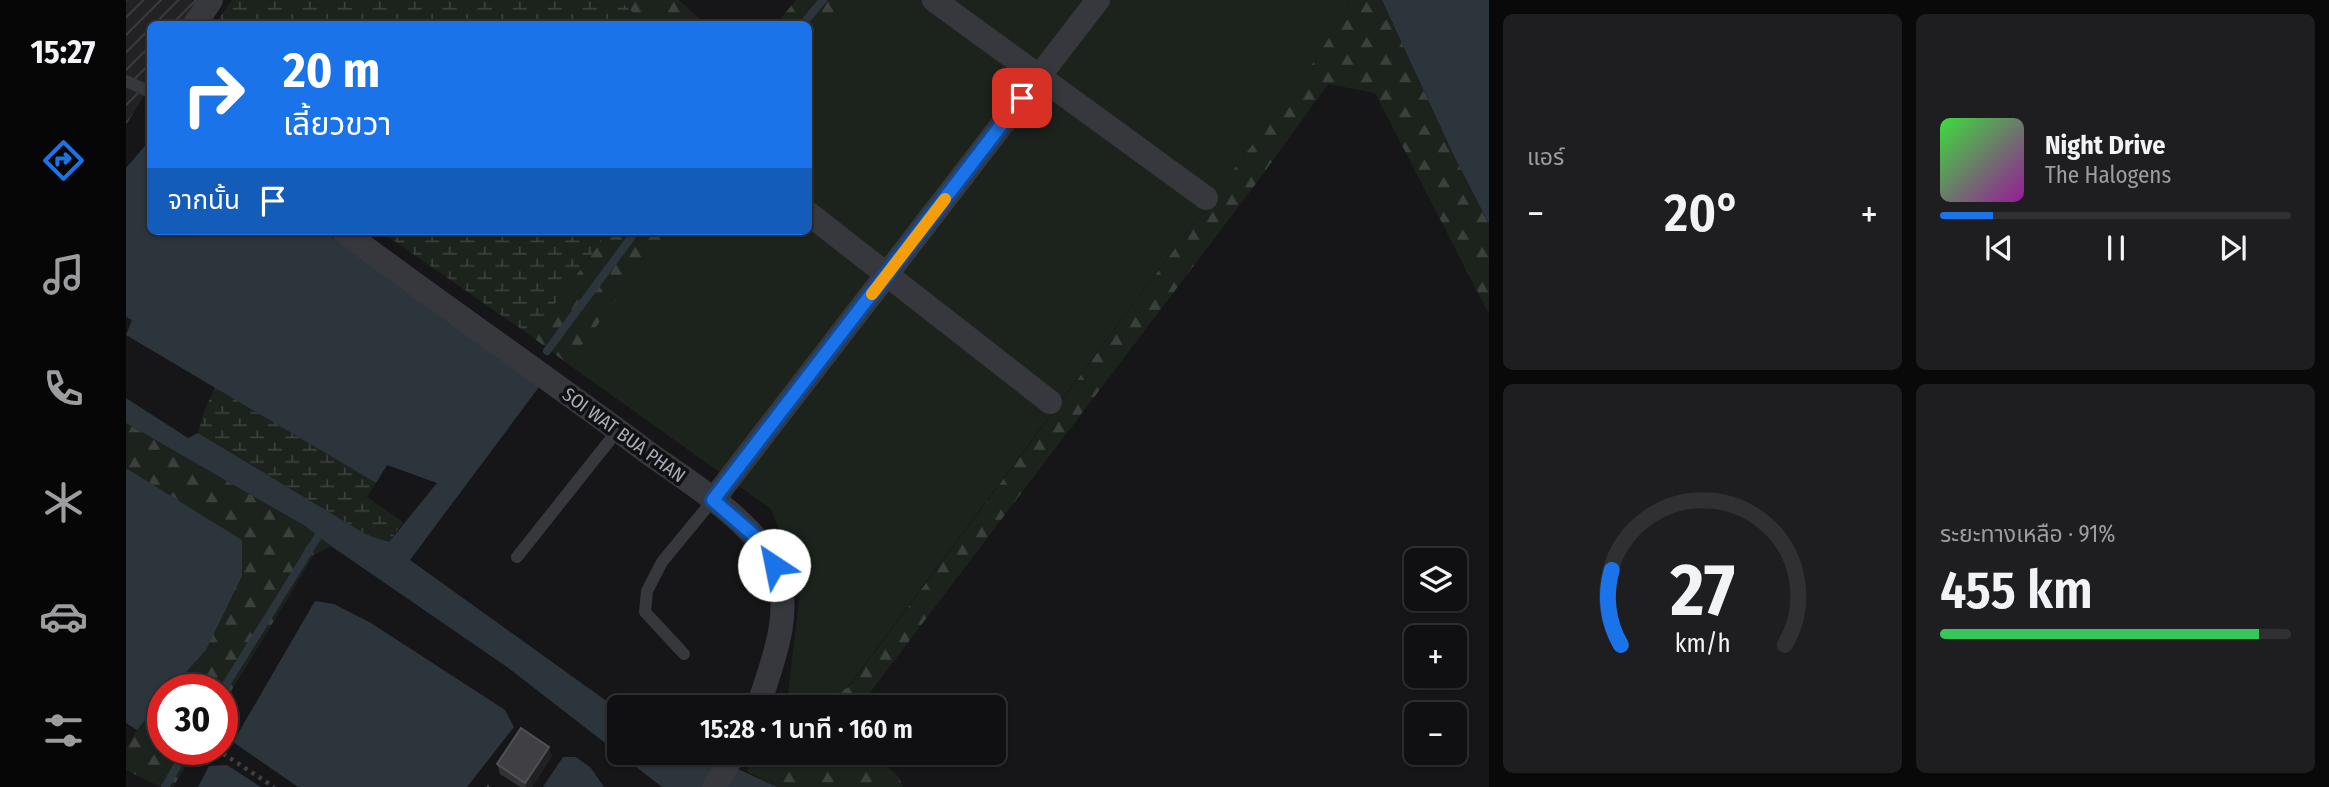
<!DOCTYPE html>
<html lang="th">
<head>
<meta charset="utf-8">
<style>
	:root { --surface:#101012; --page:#1e1e20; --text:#f1f3f6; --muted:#9c9d9f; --line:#303032; --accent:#1a73e8 }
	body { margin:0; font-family:"Fira Sans Condensed","Noto Sans Thai",sans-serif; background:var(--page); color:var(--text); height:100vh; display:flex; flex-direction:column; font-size:26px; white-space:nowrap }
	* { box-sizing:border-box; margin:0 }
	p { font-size:23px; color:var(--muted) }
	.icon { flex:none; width:38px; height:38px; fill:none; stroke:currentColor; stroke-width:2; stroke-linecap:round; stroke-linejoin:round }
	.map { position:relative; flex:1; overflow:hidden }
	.details { display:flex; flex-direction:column; gap:14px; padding:14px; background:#09090a; width:840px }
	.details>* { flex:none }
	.guide { position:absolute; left:21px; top:21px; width:665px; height:214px; border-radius:10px; box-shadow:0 2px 5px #0004,0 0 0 2px var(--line); background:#1a73e8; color:#fff; overflow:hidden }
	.buttons { position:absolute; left:1278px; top:548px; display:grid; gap:14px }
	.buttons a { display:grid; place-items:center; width:63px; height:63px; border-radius:10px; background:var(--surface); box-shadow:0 2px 5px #0004,0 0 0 2px var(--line); font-size:35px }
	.speed { position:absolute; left:21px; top:674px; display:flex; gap:14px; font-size:35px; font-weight:700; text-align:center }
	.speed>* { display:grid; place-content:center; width:91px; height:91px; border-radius:50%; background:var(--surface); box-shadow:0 2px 5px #0004,0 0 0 2px var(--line); line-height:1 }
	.speed .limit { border:10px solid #d22; background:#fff; color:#111 }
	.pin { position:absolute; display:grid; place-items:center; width:60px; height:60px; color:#fff; margin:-30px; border-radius:14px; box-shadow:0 4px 10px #0006 }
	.me { position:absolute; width:77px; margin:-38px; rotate:326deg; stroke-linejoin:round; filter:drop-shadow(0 0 5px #0008) }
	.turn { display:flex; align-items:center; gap:24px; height:147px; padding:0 21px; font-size:32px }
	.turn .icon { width:91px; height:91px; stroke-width:2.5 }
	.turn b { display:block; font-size:49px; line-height:60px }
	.then { display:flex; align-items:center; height:66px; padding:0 21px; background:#0003; gap:14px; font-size:26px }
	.big { font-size:52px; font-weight:600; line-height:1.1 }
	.details .tile { flex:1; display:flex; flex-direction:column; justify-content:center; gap:10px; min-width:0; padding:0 24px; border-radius:10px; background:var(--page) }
	.details .dial { align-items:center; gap:0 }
	.dial svg { height:182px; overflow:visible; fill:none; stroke:var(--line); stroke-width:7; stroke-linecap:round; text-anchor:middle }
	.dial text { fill:var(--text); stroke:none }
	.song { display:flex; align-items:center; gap:21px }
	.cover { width:84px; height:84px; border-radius:10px; background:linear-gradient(135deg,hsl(120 70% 55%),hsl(300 70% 35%)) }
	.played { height:7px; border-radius:4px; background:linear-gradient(90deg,var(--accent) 15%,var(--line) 15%) }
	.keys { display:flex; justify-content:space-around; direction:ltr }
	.heat { display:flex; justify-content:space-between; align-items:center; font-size:38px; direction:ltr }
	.charge { height:10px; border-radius:5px; background:linear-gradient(90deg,#34c759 91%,var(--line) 0) }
	.details .tiles { flex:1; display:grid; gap:14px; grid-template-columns:repeat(2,1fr) }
	.trip { position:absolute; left:481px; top:695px; width:399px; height:70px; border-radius:10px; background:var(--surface); box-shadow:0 2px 5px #0004,0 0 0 2px var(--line); font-weight:600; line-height:70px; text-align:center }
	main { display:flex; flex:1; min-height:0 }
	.menu { display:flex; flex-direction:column; width:126px; justify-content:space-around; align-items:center; background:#060607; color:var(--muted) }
	.menu .icon { width:49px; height:49px }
	.menu .selected { color:var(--accent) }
	.menu b { font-size:32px; color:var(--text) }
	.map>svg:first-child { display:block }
	.industrial { fill:url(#industrial-furrows) }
	.grass { fill:#1c231d }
	.forest { fill:url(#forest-firs) }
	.wetland { fill:url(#wetland-marsh) }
	.water { fill:#2c353c }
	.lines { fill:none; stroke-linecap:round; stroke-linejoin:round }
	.stream { stroke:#2c353c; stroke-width:8 }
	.path { stroke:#3d3f44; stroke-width:4.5; stroke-dasharray:3.5 5; stroke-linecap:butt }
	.lane { stroke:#37383d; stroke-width:12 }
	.street { stroke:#37383d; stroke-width:24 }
	.wall { fill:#323236 }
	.shaded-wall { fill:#212124 }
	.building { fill:#3f3f44; stroke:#4f5156; stroke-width:2 }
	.route-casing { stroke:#114b97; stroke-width:18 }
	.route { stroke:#1a73e8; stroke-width:12 }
	.slow { stroke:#f59e0b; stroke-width:12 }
	.labels { text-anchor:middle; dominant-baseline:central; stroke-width:7; stroke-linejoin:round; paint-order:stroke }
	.street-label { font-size:19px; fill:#a8adb8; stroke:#111113 }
</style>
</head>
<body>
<main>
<nav class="menu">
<b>15:27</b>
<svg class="icon selected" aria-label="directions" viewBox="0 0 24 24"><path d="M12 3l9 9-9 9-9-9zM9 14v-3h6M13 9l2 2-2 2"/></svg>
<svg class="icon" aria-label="music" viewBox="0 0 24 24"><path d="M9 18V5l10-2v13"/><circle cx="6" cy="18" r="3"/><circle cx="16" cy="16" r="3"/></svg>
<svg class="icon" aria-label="phone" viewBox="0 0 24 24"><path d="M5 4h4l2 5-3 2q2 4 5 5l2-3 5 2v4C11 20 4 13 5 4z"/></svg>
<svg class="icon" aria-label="climate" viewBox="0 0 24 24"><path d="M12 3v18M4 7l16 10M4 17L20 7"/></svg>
<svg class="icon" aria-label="car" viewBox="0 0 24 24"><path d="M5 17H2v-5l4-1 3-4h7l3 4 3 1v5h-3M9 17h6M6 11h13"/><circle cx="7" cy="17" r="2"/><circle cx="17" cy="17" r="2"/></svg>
<svg class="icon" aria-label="filters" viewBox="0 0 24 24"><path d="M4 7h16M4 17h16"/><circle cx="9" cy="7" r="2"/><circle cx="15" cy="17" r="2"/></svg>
</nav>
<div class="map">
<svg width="1363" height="787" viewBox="0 0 1363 787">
	<defs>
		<pattern id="industrial-furrows" width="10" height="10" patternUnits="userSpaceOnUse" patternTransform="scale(1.75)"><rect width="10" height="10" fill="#222225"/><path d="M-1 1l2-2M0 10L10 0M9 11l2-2" fill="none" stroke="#3f3f43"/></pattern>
		<pattern id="forest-firs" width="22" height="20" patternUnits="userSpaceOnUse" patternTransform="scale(1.75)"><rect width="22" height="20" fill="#1c231d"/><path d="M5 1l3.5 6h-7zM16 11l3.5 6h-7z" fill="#3a403c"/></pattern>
		<pattern id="wetland-marsh" width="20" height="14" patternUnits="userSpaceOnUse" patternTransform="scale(1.75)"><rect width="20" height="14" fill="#1c231d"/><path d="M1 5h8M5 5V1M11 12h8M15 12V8" fill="none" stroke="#3a403c"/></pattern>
	</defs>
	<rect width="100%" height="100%" fill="#161618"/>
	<path class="industrial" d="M0 0H78L63 24H24V86L0 125Z"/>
	<path class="grass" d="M721 0H1221L1223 5 1190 59 721 688 661 702 675 584 645 509 442 364 542 231H682L683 47Z"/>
	<path class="forest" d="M493 0H553L579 24H519Z
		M670 0H721L683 47 682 24H650Z
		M1221 0H1256L1327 154 1363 224V314L1249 93 1202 84 1132 181 733 707H658L661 702 722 688 1190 59 1223 5Z
		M483 231H542L442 364 405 336Z
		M0 423 179 526 205 546 188 555 96 706V690L45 689 80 650 116 540 0 468Z
		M37 699V749H70L47 787H35L0 770V748L11 730Z
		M632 753H744L772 776 777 787H651L621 771Z"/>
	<path class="wetland" d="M106 0H493L519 24H89Z
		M254 231H483L405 336Z
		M89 387 250 483 241 497 277 522 263 542 241 535 72 433 77 414Z"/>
	<path class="water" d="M1256 0H1363V224L1327 154Z
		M24 140V231H197L413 387 284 560 493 710 494 752 578 753 651 787H536L381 667 205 546 179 526 0 423V398L62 438 72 433 241 535 263 542 311 483 261 465 250 483 0 335 6 320 0 317V168Z
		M0 468 116 540V576L80 650 45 689 37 690V699L11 730 0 723Z
		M189 601 208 604 245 623 379 710 388 727 341 787H172L107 742Z
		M437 757H450L465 768 478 787H417Z
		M101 765 135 787H72L83 766Z"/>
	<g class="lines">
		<path class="stream" d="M677 24 697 0
			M421 351 510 231
			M96 691 196 530
			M39 787 61 749"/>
		<path class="path" d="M90 749 148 787
			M361 787H363"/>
		<path class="lane" d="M0 81 24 92
			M391 557 492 430
			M558 654 519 612 521 591 536 562 587 500"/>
		<path class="street" d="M808 0 1080 198
			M69 24 85 0
			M682 213 924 402
			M217 231C317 306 421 377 521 452 560 480 626 520 647 563 670 608 646 663 632 707
			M587 500 972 0
			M588 787 609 752"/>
	</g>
	<path class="wall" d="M426 756 406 787H394L374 774 371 764Z"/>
	<path class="shaded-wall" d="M423 747 426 756 406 787H400L399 783Z"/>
	<path class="building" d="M395 728 423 747 399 783 371 764Z"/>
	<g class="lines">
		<defs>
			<path id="route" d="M648 565 631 538 587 500 896 98"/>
		</defs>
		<use href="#route" class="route-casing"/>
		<use href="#route" class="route"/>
		<path class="slow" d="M746 294 819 199"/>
	</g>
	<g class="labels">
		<g class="street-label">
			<text transform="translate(498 435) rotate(36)">SOI WAT BUA PHAN</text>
		</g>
	</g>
</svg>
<div class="buttons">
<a><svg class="icon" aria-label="layers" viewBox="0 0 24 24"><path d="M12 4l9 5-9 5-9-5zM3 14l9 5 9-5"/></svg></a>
<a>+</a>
<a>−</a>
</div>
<div class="speed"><div class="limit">30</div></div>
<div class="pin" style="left:896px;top:98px;background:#d93025"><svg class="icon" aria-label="arrive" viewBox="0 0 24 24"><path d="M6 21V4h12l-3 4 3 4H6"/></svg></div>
<svg class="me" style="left:648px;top:565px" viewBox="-20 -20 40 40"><circle r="19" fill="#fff"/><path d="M0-13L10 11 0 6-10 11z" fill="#1a73e8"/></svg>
<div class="trip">15:28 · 1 นาที · 160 m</div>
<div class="guide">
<div class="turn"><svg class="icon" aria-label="right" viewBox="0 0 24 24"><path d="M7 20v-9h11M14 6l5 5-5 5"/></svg><div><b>20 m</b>เลี้ยวขวา</div></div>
<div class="then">จากนั้น<svg class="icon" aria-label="arrive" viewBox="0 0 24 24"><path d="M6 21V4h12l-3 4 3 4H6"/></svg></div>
</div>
</div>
<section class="details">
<div class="tiles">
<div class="tile"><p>แอร์</p>
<div class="heat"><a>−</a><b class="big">20°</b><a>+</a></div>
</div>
<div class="tile">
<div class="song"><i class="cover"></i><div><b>Night Drive</b><p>The Halogens</p></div></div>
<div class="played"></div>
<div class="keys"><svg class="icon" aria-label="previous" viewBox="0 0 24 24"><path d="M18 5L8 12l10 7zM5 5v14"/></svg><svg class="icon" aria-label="pause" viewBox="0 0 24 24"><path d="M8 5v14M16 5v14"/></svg><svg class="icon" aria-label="next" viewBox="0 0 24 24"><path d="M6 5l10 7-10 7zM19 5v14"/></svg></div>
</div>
<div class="tile dial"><svg viewBox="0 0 100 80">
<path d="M14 69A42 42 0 1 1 86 69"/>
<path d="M14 69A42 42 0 0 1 10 36" stroke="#1a73e8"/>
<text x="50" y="56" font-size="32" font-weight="700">27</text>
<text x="50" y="72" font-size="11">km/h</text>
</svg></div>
<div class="tile"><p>ระยะทางเหลือ · 91%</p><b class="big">455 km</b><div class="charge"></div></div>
</div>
</section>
</main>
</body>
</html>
